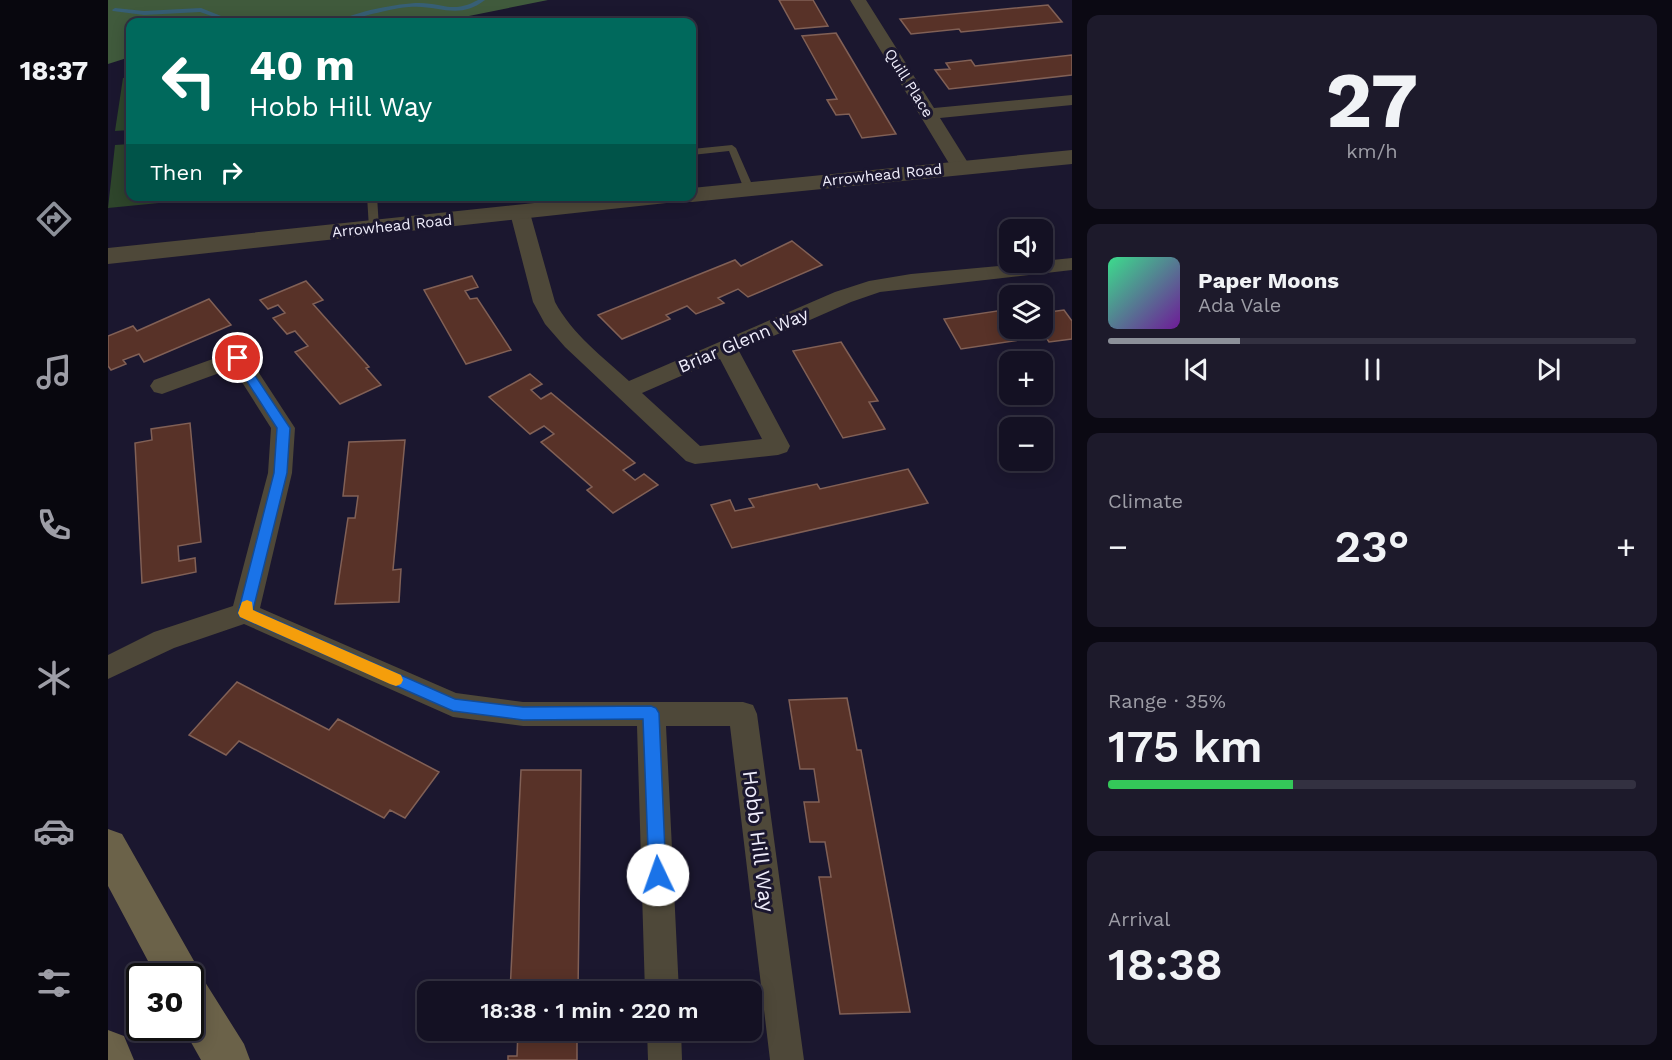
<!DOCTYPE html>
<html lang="en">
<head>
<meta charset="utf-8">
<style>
	:root { --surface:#141123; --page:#1d1a2b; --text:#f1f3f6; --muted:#9d9da6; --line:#333141; --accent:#8c9099 }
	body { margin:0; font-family:"Work Sans",sans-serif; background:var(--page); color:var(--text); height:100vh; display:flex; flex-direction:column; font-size:22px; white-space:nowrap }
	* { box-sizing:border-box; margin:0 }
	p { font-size:20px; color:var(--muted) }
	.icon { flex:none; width:33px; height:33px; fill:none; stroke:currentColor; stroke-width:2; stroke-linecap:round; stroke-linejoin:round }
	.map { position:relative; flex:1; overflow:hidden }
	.drawer { display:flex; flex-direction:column; gap:15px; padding:15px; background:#0b0913; width:600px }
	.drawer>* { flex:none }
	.hud { position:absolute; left:18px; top:18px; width:570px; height:183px; border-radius:12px; box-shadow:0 3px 15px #0003,0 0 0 2px var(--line); background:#00695c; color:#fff; overflow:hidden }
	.controls { position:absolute; left:891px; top:219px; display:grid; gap:12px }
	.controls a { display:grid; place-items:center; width:54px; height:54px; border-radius:12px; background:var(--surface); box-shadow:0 3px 15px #0003,0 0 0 2px var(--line); font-size:30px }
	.speed { position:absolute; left:18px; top:963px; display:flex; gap:12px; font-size:30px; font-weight:700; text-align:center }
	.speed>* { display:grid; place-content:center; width:78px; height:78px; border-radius:50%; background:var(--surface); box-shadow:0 3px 15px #0003,0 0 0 2px var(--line); line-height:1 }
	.speed .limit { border:3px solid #111; border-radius:9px; background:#fff; color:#111 }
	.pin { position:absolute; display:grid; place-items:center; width:51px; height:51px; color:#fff; margin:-26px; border:3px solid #fff; border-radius:50%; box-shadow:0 2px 6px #0007 }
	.me { position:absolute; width:66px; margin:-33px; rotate:357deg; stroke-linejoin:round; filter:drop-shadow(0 0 4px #0008) }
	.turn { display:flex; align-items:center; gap:21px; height:126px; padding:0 24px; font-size:27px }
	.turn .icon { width:78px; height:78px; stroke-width:2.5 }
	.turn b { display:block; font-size:42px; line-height:51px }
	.then { display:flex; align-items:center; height:57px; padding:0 24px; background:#0003; gap:12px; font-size:22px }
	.big { font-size:45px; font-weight:600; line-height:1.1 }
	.drawer .widget { flex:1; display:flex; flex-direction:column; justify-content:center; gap:9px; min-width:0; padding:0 21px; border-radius:12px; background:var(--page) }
	.drawer .dial { align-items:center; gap:0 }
	.dial b { font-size:78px; line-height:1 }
	.song { display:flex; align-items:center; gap:18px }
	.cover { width:72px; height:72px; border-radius:9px; background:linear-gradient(135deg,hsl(150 70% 55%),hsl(280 70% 35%)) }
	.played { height:6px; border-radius:3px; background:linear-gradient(90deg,var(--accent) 25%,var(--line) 25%) }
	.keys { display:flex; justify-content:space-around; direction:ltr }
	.heat { display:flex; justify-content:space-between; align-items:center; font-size:33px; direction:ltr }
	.charge { height:9px; border-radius:4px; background:linear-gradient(90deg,#34c759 35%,var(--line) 0) }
	.trip { position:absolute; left:309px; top:981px; width:345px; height:60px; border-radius:12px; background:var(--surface); box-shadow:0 3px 15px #0003,0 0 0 2px var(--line); font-weight:600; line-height:60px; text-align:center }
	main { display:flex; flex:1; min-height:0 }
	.tabs { display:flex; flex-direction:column; width:108px; justify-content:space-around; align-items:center; background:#08070e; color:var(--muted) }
	.tabs .icon { width:42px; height:42px }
	.tabs .active { color:var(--accent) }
	.tabs b { font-size:27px; color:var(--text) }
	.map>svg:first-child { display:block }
	.green { fill:#2e452b }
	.forest { fill:#405a3c }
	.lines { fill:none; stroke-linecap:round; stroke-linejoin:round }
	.stream { fill:#375f75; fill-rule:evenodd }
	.building { fill:#583228; stroke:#816056; stroke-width:1.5 }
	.service { fill:#4e4839; fill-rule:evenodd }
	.minor { fill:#4e4839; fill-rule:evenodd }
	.tertiary { fill:#4e4839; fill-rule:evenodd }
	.secondary { fill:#6b6249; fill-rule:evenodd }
	.route { fill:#1a73e8; stroke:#114b97; stroke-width:1.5 }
	.slow { fill:#f59e0b }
	.labels { text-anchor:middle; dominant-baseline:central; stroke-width:6; stroke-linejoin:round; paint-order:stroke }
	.far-street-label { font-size:15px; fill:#f0eefc; stroke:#1b172f }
	.street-label { font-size:18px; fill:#f0eefc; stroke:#1b172f }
	.near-street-label { font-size:21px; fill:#f0eefc; stroke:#1b172f }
</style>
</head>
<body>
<main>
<nav class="tabs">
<b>18:37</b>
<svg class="icon active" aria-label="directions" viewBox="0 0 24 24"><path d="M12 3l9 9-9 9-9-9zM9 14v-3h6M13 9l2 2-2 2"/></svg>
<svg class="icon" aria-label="music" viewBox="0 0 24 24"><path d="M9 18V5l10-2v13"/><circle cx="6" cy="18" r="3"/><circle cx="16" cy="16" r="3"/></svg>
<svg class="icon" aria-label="phone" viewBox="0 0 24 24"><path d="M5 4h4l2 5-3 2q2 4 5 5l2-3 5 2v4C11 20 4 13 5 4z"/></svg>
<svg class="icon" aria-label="climate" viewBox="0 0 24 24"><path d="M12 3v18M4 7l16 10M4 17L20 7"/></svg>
<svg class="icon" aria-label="car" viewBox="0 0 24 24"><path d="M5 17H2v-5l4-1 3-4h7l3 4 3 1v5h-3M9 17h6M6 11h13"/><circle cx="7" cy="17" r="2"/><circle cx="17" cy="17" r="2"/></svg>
<svg class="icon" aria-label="filters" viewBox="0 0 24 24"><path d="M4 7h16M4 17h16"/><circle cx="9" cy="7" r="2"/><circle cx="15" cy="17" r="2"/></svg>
</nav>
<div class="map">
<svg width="964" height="1060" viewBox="0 0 964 1060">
	<rect width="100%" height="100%" fill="#1b172f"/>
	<path class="green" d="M22 77V130L7 131 15 78Z
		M22 144V196L112 197 0 208 7 145Z"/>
	<path class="forest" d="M0 0H440L341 20 315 22H22V57L0 64Z"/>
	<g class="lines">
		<path class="stream" d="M370 0H377C350 21 330 4 301 7 287 8 273 12 260 15 250 18 239 23 229 22 245 12 291 3 311 3 336 3 344 14 370 0Z
			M7 8 36 11 93 8 128 22H121L92 12 36 15 5 11 4 10Z"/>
	</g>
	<path class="building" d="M671 0H705L720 26 687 29Z
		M940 5 954 22 853 32 851 29 803 34 792 19Z
		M728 33 788 134 754 138 741 114 728 115 719 100 729 99 694 36Z
		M964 55V75L841 89 827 70 842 69 838 63 863 60 867 66Z
		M684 241 714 265 640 297 630 289 610 298 616 303 588 314 579 306 558 315 562 319 514 339 490 315 627 260 633 266Z
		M364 276 370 287 357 291 362 299 369 298 403 350 358 364 316 290Z
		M198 281 215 300 205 304 261 367 258 368 273 385 232 404 187 352 200 346 187 331 179 334 165 318 177 313 170 305 160 309 152 300Z
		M101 299 123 325 36 362 31 354 15 360 18 364 3 370 0 366V336L25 326 29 331Z
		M902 309V328H934V313L956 310 964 321V339L941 342 937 336 853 349 836 319Z
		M733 342 770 401 761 402 777 429 735 438 685 351Z
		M422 374 434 384 423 390 433 399 443 393 527 463 515 470 527 480 536 474 550 485 505 513 479 490 484 487 433 442 446 434 436 426 422 434 381 397Z
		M82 423 93 542 70 546 71 561 87 558 88 572 34 583 27 443 44 440 43 429Z
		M297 440 285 570 293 569 291 602 227 604 240 518H247L250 496H235L241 442Z
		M800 469 820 503 624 548 603 505 622 500 627 511 646 507 641 499 709 484 712 489Z
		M129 682 221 730 230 719 331 772 297 818 282 810 276 818 131 741 118 755 81 735Z
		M739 698 749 750H753L802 1012 732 1014 711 877H723L717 842H702L696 802H711L706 769H692L681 700Z
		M413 770H473L470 992H402Z
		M410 1030H469V1060H400V1056H409Z"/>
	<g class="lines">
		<path class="service" d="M624 145 628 148 646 189 644 191H638L636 189 621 151 584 155V149Z
			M259 196H269L271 228 266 231 261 228Z"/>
		<path class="minor" d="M742 0H758L826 108 964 95V105L832 118 862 166 859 170H845Z
			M412 207 419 209 422 213 447 302C464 334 495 357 521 381L727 292 761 281 803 274 934 262V261L964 258V270L772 292 743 302 631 351 682 446 679 452 670 455 587 464 578 461 457 347 437 324 425 302 402 213 405 209ZM612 359 654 439 592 446 534 393Z
			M130 350 138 353 187 428 184 473 152 608 348 693 415 702H635L645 705 649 714 696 1060H662L622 726H558L571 992H537L529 726H415L345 717 136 624 66 648 0 679V655L46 632 125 606 160 473 163 428 125 368 54 394 46 392 42 386 46 380Z
			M539 1030H573L574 1060H540Z"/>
		<path class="tertiary" d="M964 150V164L584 202 577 201 0 264V248L493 196H584V188Z"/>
		<path class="secondary" d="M0 829 14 834 86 961 92 976 91 979 97 982 136 1044 142 1060H93L75 1028H82V976H48L0 886Z
			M0 1030 16 1036 26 1060H0Z"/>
	</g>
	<path class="route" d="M130 354 134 356 182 428 179 473 145 610 347 699 415 707 543 706 548 708 551 713 558 875 556 881 550 883 544 881 541 875 535 719 415 720 345 711 132 617 130 613 166 473 169 428 124 358Z"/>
	<path class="slow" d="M139 600 144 602 145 610 293 675 295 680 293 684 288 686 282 684 132 617 130 613 134 602Z"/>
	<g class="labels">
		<g class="far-street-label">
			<text transform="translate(801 83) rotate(58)">Quill Place</text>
			<text transform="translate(774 175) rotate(-6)">Arrowhead Road</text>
			<text transform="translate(284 226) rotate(-6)">Arrowhead Road</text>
		</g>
		<g class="street-label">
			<text transform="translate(635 340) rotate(-23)">Briar Glenn Way</text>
		</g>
		<g class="near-street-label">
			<text transform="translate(651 841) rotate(83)">Hobb Hill Way</text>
		</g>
	</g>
</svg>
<div class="controls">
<a><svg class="icon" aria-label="sound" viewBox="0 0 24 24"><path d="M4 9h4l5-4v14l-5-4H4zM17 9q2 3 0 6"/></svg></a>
<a><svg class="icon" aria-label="layers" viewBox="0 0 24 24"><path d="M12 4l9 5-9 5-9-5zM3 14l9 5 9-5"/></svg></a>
<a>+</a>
<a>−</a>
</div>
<div class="speed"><div class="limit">30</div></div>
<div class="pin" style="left:130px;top:358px;background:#d93025"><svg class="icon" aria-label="arrive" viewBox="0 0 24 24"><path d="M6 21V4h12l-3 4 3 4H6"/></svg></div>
<svg class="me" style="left:550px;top:875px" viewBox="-20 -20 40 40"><circle r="19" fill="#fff"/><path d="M0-13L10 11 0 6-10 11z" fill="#1a73e8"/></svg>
<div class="trip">18:38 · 1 min · 220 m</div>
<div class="hud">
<div class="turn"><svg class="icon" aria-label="left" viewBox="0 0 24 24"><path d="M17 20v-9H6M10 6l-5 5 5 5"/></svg><div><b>40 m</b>Hobb Hill Way</div></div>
<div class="then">Then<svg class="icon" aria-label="right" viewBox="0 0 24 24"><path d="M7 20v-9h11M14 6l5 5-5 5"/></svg></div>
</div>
</div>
<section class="drawer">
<div class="widget dial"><b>27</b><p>km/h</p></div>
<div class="widget">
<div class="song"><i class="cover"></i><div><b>Paper Moons</b><p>Ada Vale</p></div></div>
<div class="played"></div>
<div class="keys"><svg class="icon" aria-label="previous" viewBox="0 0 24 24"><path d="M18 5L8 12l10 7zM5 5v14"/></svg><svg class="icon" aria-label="pause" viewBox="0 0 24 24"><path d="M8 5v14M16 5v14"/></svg><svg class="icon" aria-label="next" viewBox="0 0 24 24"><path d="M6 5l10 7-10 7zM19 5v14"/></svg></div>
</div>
<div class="widget"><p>Climate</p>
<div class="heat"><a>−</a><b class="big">23°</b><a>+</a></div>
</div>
<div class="widget"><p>Range · 35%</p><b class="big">175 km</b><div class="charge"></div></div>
<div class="widget"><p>Arrival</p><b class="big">18:38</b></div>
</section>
</main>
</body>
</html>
